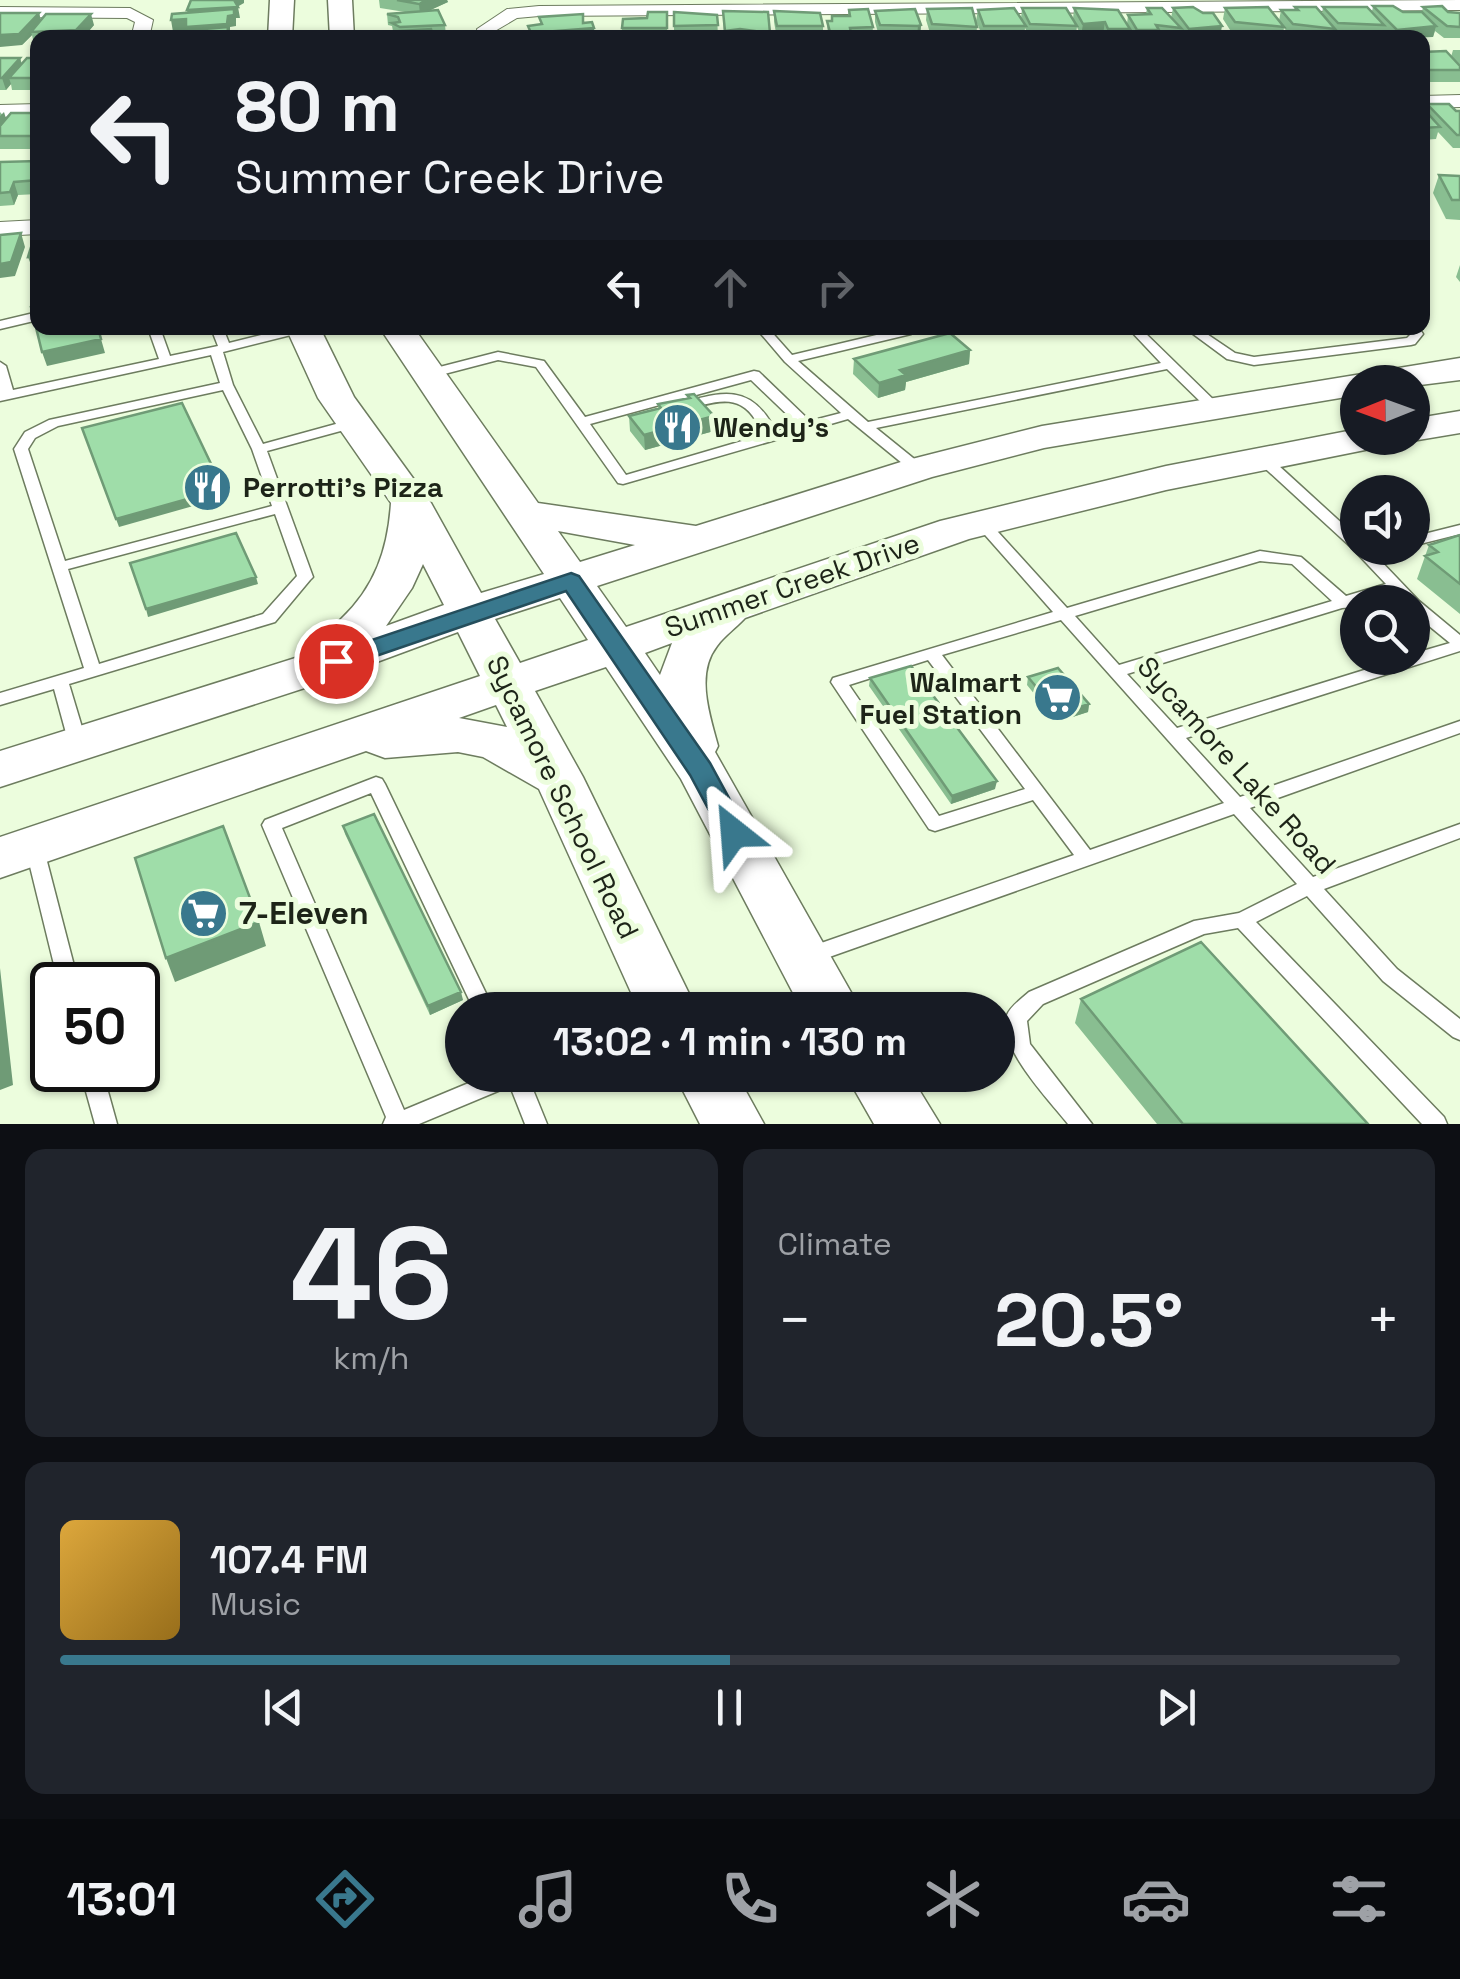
<!DOCTYPE html>
<html lang="en">
<head>
<meta charset="utf-8">
<style>
	:root { --surface:#171b24; --page:#20242c; --text:#f1f3f6; --muted:#9ea1a6; --line:#363941; --accent:#39788d }
	body { margin:0; font-family:"Space Grotesk",sans-serif; background:var(--page); color:var(--text); height:100vh; display:flex; flex-direction:column; font-size:38px; white-space:nowrap }
	* { box-sizing:border-box; margin:0 }
	p { font-size:32px; color:var(--muted) }
	.icon { flex:none; width:55px; height:55px; fill:none; stroke:currentColor; stroke-width:2; stroke-linecap:round; stroke-linejoin:round }
	.map { position:relative; height:1124px; overflow:hidden }
	.panel { display:flex; flex-direction:column; gap:25px; padding:25px; background:#0d0f14; flex:1 }
	.panel>* { flex:none }
	.hud { position:absolute; left:30px; top:30px; width:1400px; height:305px; border-radius:20px; box-shadow:0 2px 8px #0004; background:#171b24; color:var(--text); overflow:hidden }
	.needle { width:65px; rotate:269deg }
	.fabs { position:absolute; left:1340px; top:365px; display:grid; gap:20px }
	.fabs a { display:grid; place-items:center; width:90px; height:90px; border-radius:50%; background:var(--surface); box-shadow:0 2px 8px #0004; font-size:50px }
	.speed { position:absolute; left:30px; top:962px; display:flex; gap:20px; font-size:50px; font-weight:700; text-align:center }
	.speed>* { display:grid; place-content:center; width:130px; height:130px; border-radius:50%; background:var(--surface); box-shadow:0 2px 8px #0004; line-height:1 }
	.speed .limit { border:5px solid #111; border-radius:15px; background:#fff; color:#111 }
	.pin { position:absolute; display:grid; place-items:center; width:85px; height:85px; color:#fff; margin:-42px; border:5px solid #fff; border-radius:50%; box-shadow:0 2px 10px #0007 }
	.me { position:absolute; width:110px; margin:-55px; rotate:332deg; stroke-linejoin:round; filter:drop-shadow(0 0 8px #0008) }
	.turn { display:flex; align-items:center; gap:35px; height:210px; padding:0 40px; font-size:45px }
	.turn .icon { width:130px; height:130px; stroke-width:2.5 }
	.turn b { display:block; font-size:70px; line-height:85px }
	.lanes { display:flex; align-items:center; height:95px; padding:0 40px; background:#0003; justify-content:center; gap:50px; direction:ltr }
	.lanes .off { opacity:.35 }
	.big { font-size:75px; font-weight:700; line-height:1.1 }
	.panel .widget { flex:1; display:flex; flex-direction:column; justify-content:center; gap:15px; min-width:0; padding:0 35px; border-radius:20px; background:var(--page) }
	.panel .dial { align-items:center; gap:0 }
	.dial b { font-size:130px; line-height:1 }
	.song { display:flex; align-items:center; gap:30px }
	.cover { width:120px; height:120px; border-radius:15px; background:linear-gradient(135deg,hsl(40 70% 55%),hsl(40 70% 35%)) }
	.played { height:10px; border-radius:5px; background:linear-gradient(90deg,var(--accent) 50%,var(--line) 50%) }
	.keys { display:flex; justify-content:space-around; direction:ltr }
	.heat { display:flex; justify-content:space-between; align-items:center; font-size:55px; direction:ltr }
	.panel .tiles { flex:1; display:grid; gap:25px; grid-template-columns:1fr 1fr }
	.widget:last-child { grid-column:span 2 }
	.trip { position:absolute; left:445px; top:992px; width:570px; height:100px; border-radius:50px; background:var(--surface); box-shadow:0 2px 8px #0004; font-weight:700; line-height:100px; text-align:center }
	.tabs { display:flex; height:160px; justify-content:space-around; align-items:center; background:#090b0e; color:var(--muted) }
	.tabs .icon { width:70px; height:70px }
	.tabs .active { color:var(--accent) }
	.tabs b { font-size:45px; color:var(--text) }
	.map>svg:first-child { display:block }
	.lines { fill:none; stroke-linecap:round; stroke-linejoin:round }
	.service-casing { stroke:#6d7c5f; stroke-width:3 }
	.minor-casing { stroke:#6d7c5f; stroke-width:2 }
	.secondary-casing { stroke:#6d7c5f; stroke-width:3 }
	.service { fill:#fff; fill-rule:evenodd }
	.minor { fill:#fff; fill-rule:evenodd }
	.secondary { fill:#fff; fill-rule:evenodd }
	.wall { fill:#89be91 }
	.shaded-wall { fill:#6f9b76 }
	.building { fill:#9fdda9; stroke:#6f9b76; stroke-width:2.5 }
	.route { fill:#39788d; stroke:#254e5c; stroke-width:2.5 }
	.labels { text-anchor:middle; dominant-baseline:central; stroke-width:10; stroke-linejoin:round; paint-order:stroke }
	.poi-label { font-size:28px; font-weight:bold; fill:#1d2418; stroke:#ecfddd; text-anchor:start }
	.street-label { font-size:28px; fill:#1d2418; stroke:#ecfddd }
	.near-poi-label { font-size:32px; font-weight:bold; fill:#1d2418; stroke:#ecfddd; text-anchor:start }
</style>
</head>
<body>
<div class="map">
<svg width="1460" height="1124" viewBox="0 0 1460 1124">
	<rect width="100%" height="100%" fill="#ecfddd"/>
	<g class="lines">
		<defs>
			<path id="service" d="M38 312V320L0 329V321Z
				M148 328H160L170 356 218 346 211 328H223L229 343 290 328H309L307 331 223 352 233 385 263 444 354 419 361 423 359 426 267 451 313 577 310 580 275 622 69 684 87 744 84 748H72L69 744 54 689 0 705V693L84 668 14 449 25 432 49 420 220 383 211 355 0 401V362L6 366 13 390 159 359ZM223 390 252 449 272 506 65 561 28 449 35 438 58 426ZM275 514 297 576 263 614 99 664 68 569Z
				M756 328H768L792 355 906 328H911V334L798 361 868 422 1161 363 1128 328H1140L1221 407 1214 411 1209 410 1167 369 876 428 923 466 925 469 923 472H913L848 419 623 484 618 483 536 367 498 360 429 378 423 374 424 371 498 352 544 361 585 417 754 371 759 372 810 421 841 413 785 362ZM751 380 798 425 763 435 770 421C745 382 717 394 679 403L677 406 679 409 684 410C713 403 738 391 756 421L752 431 742 436V441L626 475 590 424Z
				M1185 328H1198L1235 353 1254 357 1407 338 1411 334 1407 328H1419L1423 334 1415 344 1411 345 1254 365 1227 359Z
				M1261 453 1266 454 1358 538V548H1398L1396 551 1376 556 1419 601 1460 635V651L1186 738 1240 797 1460 721V733L1250 808 1313 877 1460 824V838L1324 889 1397 969 1460 1019V1040L1453 1037 1383 981 1307 896 1256 922 1444 1117 1447 1124H1422L1238 928 1204 934 1043 1004 1027 1021 1030 1044 1092 1124H1068C1050 1101 996 1046 1007 1015 1010 1007 1022 998 1029 992L1194 921 1239 913 1297 884 1234 814 818 961 811 963 804 961 801 955 804 949 1074 855 1033 800 935 831 929 829 831 682 833 678 1053 612 978 527 976 524 983 520 988 521 1067 608 1260 551 1301 557 1346 596 1386 584 1352 548 1256 460 1254 457 1256 454ZM1260 561 1292 564 1332 601 1119 665 1075 616ZM1394 592 1404 602H1412V612L1450 643 1412 654V658H1403L1177 728 1127 674 1342 608C1357 608 1377 597 1394 592ZM1061 620 1224 803 1090 850 942 655ZM928 660 1025 789 939 816 849 685Z
				M1460 525V534L1412 546V537Z
				M376 777 382 779 385 784 494 1010H474L371 793 282 828 404 1110 488 1075H527L547 1124H525L510 1086 419 1124H383L386 1117 262 825 265 820Z
				M34 839 41 841 43 846 79 985H59L25 846 27 841Z
				M80 1070H102L117 1124H95Z"/>
			<path id="minor" d="M1460 0V10L539 16 517 18 495 31 496 38H478L477 29 507 9 539 6Z
				M0 7 130 8 153 20 149 38H131L135 22 127 18 0 17Z
				M1460 95V107L1422 108V96Z
				M38 104V116L0 117V105Z
				M38 220V234L0 236V222Z"/>
			<path id="secondary" d="M270 0H294L292 38H268Z
				M328 0H352L354 38H330Z
				M286 328H320L354 397 431 503 481 593 544 574 380 328H414L538 503 696 526 904 461 1042 426 1460 358V380L1412 386V382H1358V395L1044 448 932 477 597 586 626 627 940 521 1166 466 1358 429V438H1389L1384 446 1370 449 1166 490 969 539 745 618C736 628 725 635 717 646 695 674 710 716 718 746L715 752 861 1010H802L681 779 606 667 535 691 583 777 697 1010H639L539 789 483 757 458 752 385 758 366 751 0 878V837L480 676 458 632 320 683 0 787V751L308 654C315 639 329 631 341 619 375 587 388 549 391 503L318 398ZM558 531 635 545 580 562ZM423 564 444 605 386 626 412 588ZM560 598 588 640 520 663 495 619ZM672 643 660 675 645 653ZM496 705 507 727 459 718Z
				M1460 411V433L1412 441 1398 438H1412V419Z
				M675 1075H737L764 1124H700Z
				M846 1075H910L940 1124H874Z"/>
		</defs>
		<use href="#service" class="service-casing"/>
		<use href="#minor" class="minor-casing"/>
		<use href="#secondary" class="secondary-casing"/>
		<use href="#service" class="service"/>
		<use href="#minor" class="minor"/>
		<use href="#secondary" class="secondary"/>
	</g>
	<path class="wall" d="M379 0H447L448 2 430 10 445 25 446 36 453 38H388L393 31 392 26 388 25 387 14 405 12 380 8Z
		M1373 6 1403 12H1422L1423 7 1460 13V38H1444L1435 31 1433 37 1389 38 1382 30 1381 36 1334 33 1333 38H1307L1291 36 1284 28 1282 38H1270L1232 33 1223 19 1225 8 1279 21 1281 10H1294L1295 7 1322 14 1323 7 1372 12Z
		M1022 8 1073 19 1074 8 1127 24 1128 15 1146 14 1147 8 1171 18 1173 8 1220 37 1185 38 1180 31 1179 38H1133L1129 31 1128 38H1105L1103 34 1081 36 1077 27 1075 38 1029 35 1025 28 1024 38 983 37 976 21 978 10 1021 19Z
		M927 9 977 27 976 38 931 36 926 20Z
		M849 10 873 27 872 38H828L827 21H831L832 16H848Z
		M723 11 770 33V38H724Z
		M774 11 823 26V37L777 38 774 22Z
		M875 11 921 25 920 36H879L875 22Z
		M667 12V38H622V28Z
		M674 12 717 15 718 37 674 38Z
		M39 13 41 21 94 25 83 38H38V44H34L32 35 22 45Z
		M1453 50H1460V82H1422V52L1451 57Z
		M0 58H20L22 64 38 58V90H12L11 84 6 90H0Z
		M1427 104 1460 111V148H1453L1438 132 1436 139 1422 140V107L1425 110Z
		M0 112 6 119 38 113V149H0Z
		M38 161V194L18 195 14 205 0 206V162Z
		M1439 175 1460 176V220L1446 219 1433 193Z
		M1460 265V282L1456 277Z
		M970 350 969 364 906 382 905 390 878 398 853 374 854 359Z
		M687 395 714 431 645 450 630 431 629 416 658 408V404L687 399Z
		M1460 535V614L1417 579 1429 545Z
		M1028 677 1089 704 1088 712 1057 722 1027 685Z
		M870 678 995 789 951 804 869 686Z
		M343 826 463 1000 430 1015 345 834Z
		M1081 999 1368 1124H1157L1075 1023Z"/>
	<path class="shaded-wall" d="M233 0H244V3L237 7H238L240 18H236V26L230 27V38L173 32 171 20 186 19 189 22 187 10Z
		M427 0H447L448 2 420 15 419 4Z
		M39 13 42 25 31 32 32 35 22 45 0 47V35Z
		M91 14 94 25 83 38H78L76 30Z
		M1105 22 1103 34 1081 36 1083 24Z
		M921 25 920 36 917 37 918 26Z
		M1222 26 1220 37 1188 38 1189 29Z
		M1436 26 1433 37 1395 38 1397 30Z
		M594 28 595 38H531V33Z
		M740 29V38H725V31Z
		M20 58 23 70 9 78 11 84 6 90 2 78Z
		M4 112 8 125 0 132V116Z
		M14 182 18 195 14 205 10 192Z
		M21 233 25 247 15 276 0 278V264Z
		M38 256V270H33L28 257Z
		M101 339 105 353 47 366 42 352Z
		M970 350 969 364 906 382 905 390 878 398 879 383 900 370Z
		M714 416V431L645 450 644 435Z
		M223 489 225 497 119 527 116 519Z
		M256 577 258 584 148 617 146 609Z
		M1089 704 1088 712 1057 722 1059 714Z
		M997 781 995 789 951 804 952 796Z
		M259 922 266 946 175 982 166 958Z
		M0 968 13 1085 0 1090Z
		M461 992 463 1000 430 1015 428 1006Z"/>
	<path class="building" d="M191 0H234L238 7 187 10Z
		M397 0H427L419 4Z
		M1373 6H1393L1403 12H1422L1436 26 1397 30Z
		M1442 6 1448 12 1460 13V27L1447 26 1423 7Z
		M1193 7 1203 13H1213L1222 26 1189 29 1173 8Z
		M1268 7 1284 27 1235 22 1225 8Z
		M1295 7H1316L1335 29 1293 24 1281 10H1298Z
		M1323 7H1367L1384 25 1338 23Z
		M972 8 977 27 932 24 927 9Z
		M1014 8 1026 26H984L978 10Z
		M1022 8H1066L1077 26 1030 24Z
		M1074 8 1118 10 1130 29H1108L1105 22 1083 24Z
		M1147 8H1162L1181 28 1156 25 1159 30H1137L1128 15 1151 14Z
		M234 9V15L228 16 227 24 186 27V19L171 20 172 14Z
		M868 9 873 27 850 28 851 33 830 32 827 21H832V16H850L849 10Z
		M915 9 921 25 918 26 880 25 875 11Z
		M438 10 445 25 400 27 392 23 400 22 398 17 387 14Z
		M723 11 768 12 770 33 740 29 725 31Z
		M774 11 820 13 823 26H777Z
		M648 12H667V28H622L623 19 647 18Z
		M674 12 717 15 718 25 674 26Z
		M0 13H39L19 34 0 35Z
		M46 14H91L76 30 31 32Z
		M583 14V23L592 22 594 28 531 33 528 26 542 24 539 17Z
		M228 27 227 38H167L168 32Z
		M431 29 433 37 453 35V38H388L387 32Z
		M601 34 602 38H533L532 35Z
		M1446 51 1460 66V70H1422V52Z
		M0 58H20L2 78H0Z
		M27 58H38V78H9Z
		M1427 104H1449L1456 111H1460V135H1457Z
		M1422 107 1440 127 1422 128Z
		M11 113H38V136H0V126Z
		M38 161V180L14 182 10 192 0 193V162Z
		M1439 175 1460 176V200H1452Z
		M36 231H38V256L28 257Z
		M21 233 11 262 0 264V235Z
		M38 306V328H98L101 339 42 352 31 307Z
		M950 333 970 350 900 370 906 375 879 383 854 359Z
		M694 394 714 416 644 435 629 416 661 408 658 404 690 398 687 395Z
		M182 403 223 489 116 519 82 428Z
		M236 533 256 577 146 609 130 563Z
		M1460 535V584L1425 556 1438 552 1429 545Z
		M911 666 997 781 952 796 870 678Z
		M1058 668 1089 704 1059 714 1028 677Z
		M374 814 461 992 428 1006 343 826Z
		M223 826 259 922 166 958 135 858Z
		M1201 942 1368 1124H1183L1081 999Z"/>
	<path class="route" d="M571 573 579 576 710 763 748 833 744 840 734 844 725 840 690 775 566 591 344 667H327L323 661 327 655Z"/>
	<defs>
		<symbol id="restaurant-disc" viewBox="-11 -11 22 22"><circle r="9.5" fill="#39788d" stroke="#ecfddd"/><path d="M-5-6h1v4h1v-4h1v4h1v-4h1v5L-1.5 .5V6h-2V.5L-5-1ZM5-6V6H3V1.5H1.5Q1.5-4 5-6Z" fill="#fff"/></symbol>
		<symbol id="supermarket-disc" viewBox="-11 -11 22 22"><circle r="9.5" fill="#39788d" stroke="#ecfddd"/><path d="M-6-5.5h2.5l.6 2H6L4.5 2H-2.5L-4.4-4H-6ZM-1.5 3.2a1.3 1.3 0 1 0 .1 0ZM3 3.2a1.3 1.3 0 1 0 .1 0Z" fill="#fff"/></symbol>
	</defs>
	<g fill-rule="evenodd">
		<use href="#restaurant-disc" x="650" y="400" width="55" height="55"/>
		<use href="#restaurant-disc" x="180" y="460" width="55" height="55"/>
		<use href="#supermarket-disc" x="1030" y="670" width="55" height="55"/>
		<use href="#supermarket-disc" x="176" y="886" width="55" height="55"/>
	</g>
	<g class="labels">
		<g class="poi-label">
			<text x="713" y="427">Wendy's</text>
			<text x="243" y="487">Perrotti's Pizza</text>
			<text x="1022" y="682" text-anchor="end">Walmart<tspan x="1022" dy="32">Fuel Station</tspan></text>
		</g>
		<g class="street-label">
			<text transform="translate(792 585) rotate(-19)">Summer Creek Drive</text>
			<text transform="translate(1237 765) rotate(48)">Sycamore Lake Road</text>
			<text transform="translate(563 797) rotate(64)">Sycamore School Road</text>
		</g>
		<g class="near-poi-label">
			<text x="239" y="913">7-Eleven</text>
		</g>
	</g>
</svg>
<div class="fabs">
<a><svg class="needle" viewBox="-14 -14 28 28"><path d="M0-13l5 13h-10z" fill="#e53935"/><path d="M0 13l5-13h-10z" fill="#9ea1a6"/></svg></a>
<a><svg class="icon" aria-label="sound" viewBox="0 0 24 24"><path d="M4 9h4l5-4v14l-5-4H4zM17 9q2 3 0 6"/></svg></a>
<a><svg class="icon" aria-label="search" viewBox="0 0 24 24"><circle cx="10" cy="10" r="6"/><path d="M15 15l6 6"/></svg></a>
</div>
<div class="speed"><div class="limit">50</div></div>
<div class="pin" style="left:336px;top:661px;background:#d93025"><svg class="icon" aria-label="arrive" viewBox="0 0 24 24"><path d="M6 21V4h12l-3 4 3 4H6"/></svg></div>
<svg class="me" style="left:734px;top:833px" viewBox="-20 -20 40 40"><path d="M0-17L14 15 0 8-14 15z" fill="#39788d" stroke="#fff" stroke-width="4"/></svg>
<div class="trip">13:02 · 1 min · 130 m</div>
<div class="hud">
<div class="turn"><svg class="icon" aria-label="left" viewBox="0 0 24 24"><path d="M17 20v-9H6M10 6l-5 5 5 5"/></svg><div><b>80 m</b>Summer Creek Drive</div></div>
<div class="lanes"><svg class="icon" aria-label="left" viewBox="0 0 24 24"><path d="M17 20v-9H6M10 6l-5 5 5 5"/></svg><svg class="icon off" aria-label="ahead" viewBox="0 0 24 24"><path d="M12 20V5M6 11l6-6 6 6"/></svg><svg class="icon off" aria-label="right" viewBox="0 0 24 24"><path d="M7 20v-9h11M14 6l5 5-5 5"/></svg></div>
</div>
</div>
<section class="panel">
<div class="tiles">
<div class="widget dial"><b>46</b><p>km/h</p></div>
<div class="widget"><p>Climate</p>
<div class="heat"><a>−</a><b class="big">20.5°</b><a>+</a></div>
</div>
<div class="widget">
<div class="song"><i class="cover"></i><div><b>107.4 FM</b><p>Music</p></div></div>
<div class="played"></div>
<div class="keys"><svg class="icon" aria-label="previous" viewBox="0 0 24 24"><path d="M18 5L8 12l10 7zM5 5v14"/></svg><svg class="icon" aria-label="pause" viewBox="0 0 24 24"><path d="M8 5v14M16 5v14"/></svg><svg class="icon" aria-label="next" viewBox="0 0 24 24"><path d="M6 5l10 7-10 7zM19 5v14"/></svg></div>
</div>
</div>
</section>
<nav class="tabs">
<b>13:01</b>
<svg class="icon active" aria-label="directions" viewBox="0 0 24 24"><path d="M12 3l9 9-9 9-9-9zM9 14v-3h6M13 9l2 2-2 2"/></svg>
<svg class="icon" aria-label="music" viewBox="0 0 24 24"><path d="M9 18V5l10-2v13"/><circle cx="6" cy="18" r="3"/><circle cx="16" cy="16" r="3"/></svg>
<svg class="icon" aria-label="phone" viewBox="0 0 24 24"><path d="M5 4h4l2 5-3 2q2 4 5 5l2-3 5 2v4C11 20 4 13 5 4z"/></svg>
<svg class="icon" aria-label="climate" viewBox="0 0 24 24"><path d="M12 3v18M4 7l16 10M4 17L20 7"/></svg>
<svg class="icon" aria-label="car" viewBox="0 0 24 24"><path d="M5 17H2v-5l4-1 3-4h7l3 4 3 1v5h-3M9 17h6M6 11h13"/><circle cx="7" cy="17" r="2"/><circle cx="17" cy="17" r="2"/></svg>
<svg class="icon" aria-label="filters" viewBox="0 0 24 24"><path d="M4 7h16M4 17h16"/><circle cx="9" cy="7" r="2"/><circle cx="15" cy="17" r="2"/></svg>
</nav>
</body>
</html>
